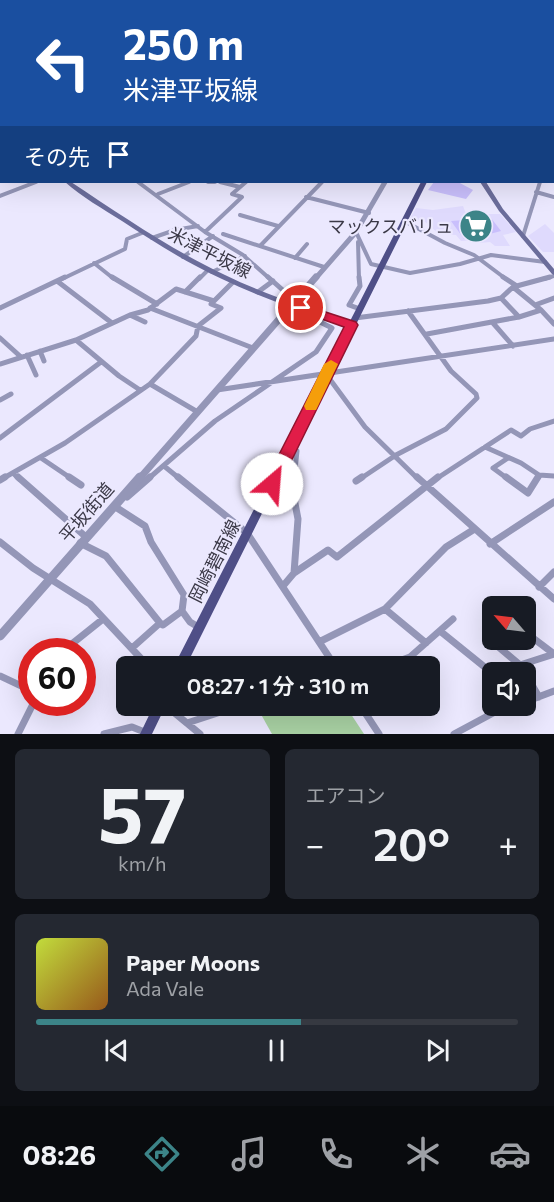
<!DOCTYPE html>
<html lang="ja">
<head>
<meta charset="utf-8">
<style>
	:root { --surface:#171b24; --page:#242831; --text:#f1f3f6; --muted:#9ea1a6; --line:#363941; --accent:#3c8488 }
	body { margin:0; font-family:Commissioner,"Noto Sans JP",sans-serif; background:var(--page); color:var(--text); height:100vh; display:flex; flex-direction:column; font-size:22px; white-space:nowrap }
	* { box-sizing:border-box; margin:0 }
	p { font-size:20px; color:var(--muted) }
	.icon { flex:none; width:33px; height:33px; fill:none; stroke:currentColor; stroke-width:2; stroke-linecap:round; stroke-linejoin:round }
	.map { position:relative; height:734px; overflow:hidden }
	.sheet { display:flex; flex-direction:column; gap:15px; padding:15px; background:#0d0f14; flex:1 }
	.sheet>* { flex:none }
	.banner { position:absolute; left:0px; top:0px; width:555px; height:183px; box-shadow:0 6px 24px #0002; background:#1a4fa0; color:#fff; overflow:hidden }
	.needle { width:39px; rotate:298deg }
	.tools { position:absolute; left:482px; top:596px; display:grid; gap:12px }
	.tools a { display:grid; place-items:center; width:54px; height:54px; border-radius:9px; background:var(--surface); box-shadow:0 6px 24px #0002; font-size:30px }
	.speed { position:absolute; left:18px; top:638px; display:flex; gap:12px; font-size:30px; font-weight:700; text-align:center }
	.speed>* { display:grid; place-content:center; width:78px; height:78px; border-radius:50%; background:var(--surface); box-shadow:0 6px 24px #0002; line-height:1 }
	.speed .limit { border:9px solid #d22; background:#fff; color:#111 }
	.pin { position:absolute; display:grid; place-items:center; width:51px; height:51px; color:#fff; margin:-26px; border:3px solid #fff; border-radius:50%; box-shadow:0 2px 6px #0007 }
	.me { position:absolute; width:66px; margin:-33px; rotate:27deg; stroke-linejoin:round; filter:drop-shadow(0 0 4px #0008) }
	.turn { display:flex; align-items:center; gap:21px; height:126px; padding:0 24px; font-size:27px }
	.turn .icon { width:78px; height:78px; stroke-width:2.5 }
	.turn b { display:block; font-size:42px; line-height:51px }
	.then { display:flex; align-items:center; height:57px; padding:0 24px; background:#0003; gap:12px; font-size:22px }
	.big { font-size:45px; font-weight:600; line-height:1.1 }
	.sheet .widget { flex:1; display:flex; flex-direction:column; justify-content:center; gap:9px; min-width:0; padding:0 21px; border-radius:9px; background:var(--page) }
	.sheet .dial { align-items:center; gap:0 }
	.dial b { font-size:78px; line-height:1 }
	.song { display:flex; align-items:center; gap:18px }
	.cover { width:72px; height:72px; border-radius:9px; background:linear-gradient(135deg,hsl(70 70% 55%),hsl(30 70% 35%)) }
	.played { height:6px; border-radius:3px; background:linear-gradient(90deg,var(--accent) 55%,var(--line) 55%) }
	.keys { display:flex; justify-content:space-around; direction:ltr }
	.heat { display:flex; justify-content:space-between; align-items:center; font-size:33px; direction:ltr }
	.sheet .tiles { flex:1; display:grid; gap:15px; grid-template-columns:1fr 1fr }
	.widget:last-child { grid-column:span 2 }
	.trip { position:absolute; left:116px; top:656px; width:324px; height:60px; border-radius:9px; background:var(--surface); box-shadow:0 6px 24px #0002; font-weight:600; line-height:60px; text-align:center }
	.menu { display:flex; height:96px; justify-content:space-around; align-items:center; background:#090b0e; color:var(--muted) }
	.menu .icon { width:42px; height:42px }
	.menu .on { color:var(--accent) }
	.menu b { font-size:27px; color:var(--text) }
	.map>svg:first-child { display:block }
	.built { fill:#dfdafd }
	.green { fill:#a9d2a4 }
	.building { fill:#c9bffc }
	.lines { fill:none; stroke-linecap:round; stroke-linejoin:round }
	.pedestrian { stroke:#9496b7; stroke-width:2 }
	.minor-far3 { stroke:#9496b7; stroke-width:3 }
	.minor-far2 { stroke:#9496b7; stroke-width:4 }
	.minor-far1 { stroke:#9496b7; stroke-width:5 }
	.minor { stroke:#9496b7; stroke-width:7 }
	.tertiary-far3 { stroke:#9496b7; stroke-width:4.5 }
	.tertiary-far2 { stroke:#9496b7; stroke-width:5 }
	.tertiary-far1 { stroke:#9496b7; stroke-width:7 }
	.tertiary { stroke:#9496b7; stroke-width:9 }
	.secondary { fill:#6b6d9b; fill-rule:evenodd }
	.primary { fill:#4f4f87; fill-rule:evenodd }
	.route { fill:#e11d48; stroke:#92132f; stroke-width:1.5 }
	.slow { fill:#f59e0b }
	.labels { text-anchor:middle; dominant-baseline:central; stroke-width:4.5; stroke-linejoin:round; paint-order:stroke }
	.poi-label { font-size:18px; fill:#3b3947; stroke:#ebe8fe; text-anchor:end }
	.street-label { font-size:18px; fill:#3b3947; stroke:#ebe8fe }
</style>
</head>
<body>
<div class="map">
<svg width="554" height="734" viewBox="0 0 554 734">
	<rect width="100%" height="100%" fill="#ebe8fe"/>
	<path class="built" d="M463 206 466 214H500L516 232 503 235 510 246H495L490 242 479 243 477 240 461 241 456 235 439 234 424 221 409 220 416 208 433 210Z
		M545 224 554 233V252H543L528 236Z"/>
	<path class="green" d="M266 705H345L364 734H272L258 709Z"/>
	<path class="building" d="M434 182H458L473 190 466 199 428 190Z
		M491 218 501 231 486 235 489 238 464 239 451 221Z"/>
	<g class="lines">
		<path class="pedestrian" d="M342 0 345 2
			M393 0 397 2
			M419 0 427 2"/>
		<path class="minor-far3" d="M237 2 242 0
			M319 2 322 0"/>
		<path class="minor-far2" d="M138 182 205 232 243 255 270 279
			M208 182H215
			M220 182 240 187
			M536 192 554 197
			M158 194 189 182
			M0 196 36 182
			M306 197 369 213
			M240 215 278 226
			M404 221 445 243 474 255 506 279
			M205 232 242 197 232 194 246 182
			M356 232 371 264 410 273 460 264 491 255 545 262
			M223 234 324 267
			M523 236 540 182
			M152 238 175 230 198 226
			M358 242 359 279
			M260 246 322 182
			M183 257 213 236
			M295 258 307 244
			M94 263 114 279
			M212 272 245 256
			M62 279 125 249 127 239 142 233
			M199 279 208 270
			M544 279 554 276"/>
		<path class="minor-far1" d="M112 277 157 304
			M268 277 294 300
			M359 277 360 286 349 305 360 309
			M503 277 517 286
			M57 281 112 323
			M185 292 200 277
			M258 292 273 281
			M501 298 519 317
			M535 305 554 298
			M0 308 65 277
			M150 308 253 348
			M541 310 554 324
			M130 315 145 322
			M355 318 488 301 501 298 513 287 550 277
			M493 323 513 346
			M427 334 519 317 541 310 513 287
			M0 338 21 357
			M76 340 130 315 148 310 176 289 214 301 233 282
			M40 351 44 361
			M27 355 36 375
			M0 364 76 340 119 376 140 390
			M326 374 365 427 418 479
			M150 384 196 336 198 326 221 308 211 304 214 301
			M217 390 554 339
			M0 400 11 394
			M0 438 101 362
			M485 447 521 463 539 475 537 479
			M290 449 297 451 294 479
			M41 458 72 479
			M164 466 180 479
			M13 473 19 479
			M539 475 554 476
			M2 479 65 443 150 384 196 411
			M148 479 215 421 316 352 332 328 320 322 323 315
			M360 479 396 455 446 429 477 398 476 394 451 371 408 311
			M436 479 511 430 521 436 530 429 554 421
			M508 479 493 468 508 458"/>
		<path class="minor" d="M18 477 86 537
			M69 477 81 485
			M178 477 247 533 335 666
			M417 477 554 599
			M506 477 528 493 538 477
			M0 480 5 477
			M356 481 362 477
			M127 497 150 477
			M114 506 145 526 151 542 184 595 182 611 190 622 200 628
			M0 542 33 568 90 604 148 666
			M80 543 106 556 160 623 132 648
			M490 544 554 502
			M294 573 328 550 337 557 438 477
			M283 586 294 573 298 519 293 493 295 477
			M539 587 554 572
			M385 609 426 643
			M160 623 163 625 182 611
			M440 631 492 673
			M525 632 554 654
			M492 634 488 638 520 665 524 672
			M319 642 385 609 446 547 473 530
			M63 651 103 619
			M520 665 554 654
			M385 666 410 657 453 619
			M525 673 539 697
			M0 676 32 691
			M525 702 554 691
			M165 705 200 734
			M360 705 379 734
			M187 723 242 705
			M18 734 34 702
			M104 734 132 727 147 733
			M454 734 495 712 515 705"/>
		<path class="tertiary-far3" d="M176 0 179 2"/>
		<path class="tertiary-far2" d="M315 279 356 232 385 182"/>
		<path class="tertiary-far1" d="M139 479 316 277"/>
		<path class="tertiary" d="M0 636 140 477"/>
		<path class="secondary" d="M78 0H84L82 2H74Z
			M335 0H340L342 2H337Z
			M0 21H2V24H0Z
			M0 133 2 134V137H0Z
			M65 182H71C121 215 170 249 225 275 266 295 311 309 355 323L356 325 352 327C308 314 264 299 222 279 187 263 154 242 122 221 103 209 82 197 65 182Z
			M480 182H486L503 209 554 269V275L552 274 499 211Z"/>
		<path class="primary" d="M421 182H427L186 666H174Z
			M154 705H166L152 734H140Z"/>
	</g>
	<path class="route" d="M301 304 356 322 358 325 280 484 277 489H266L264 484 344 327 296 310 295 308Z"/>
	<path class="slow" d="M331 360 338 364 318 406 316 410H306L304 406 324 364Z"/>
	<defs>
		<symbol id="supermarket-disc" viewBox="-11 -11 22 22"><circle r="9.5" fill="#3c8488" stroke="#ebe8fe"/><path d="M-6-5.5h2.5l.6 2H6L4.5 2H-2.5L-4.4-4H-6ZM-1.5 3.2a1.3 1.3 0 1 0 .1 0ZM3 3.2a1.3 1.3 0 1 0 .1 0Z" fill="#fff"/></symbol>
	</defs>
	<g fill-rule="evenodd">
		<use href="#supermarket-disc" x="457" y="207" width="38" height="38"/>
	</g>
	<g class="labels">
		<g class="poi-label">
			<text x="453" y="226">マックスバリュ</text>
		</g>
		<g class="street-label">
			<text transform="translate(210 252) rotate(27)">米津平坂線</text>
			<text transform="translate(86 512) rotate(-49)">平坂街道</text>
			<text transform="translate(214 561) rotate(-63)">岡崎碧南線</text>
		</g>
	</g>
</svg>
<div class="tools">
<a><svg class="needle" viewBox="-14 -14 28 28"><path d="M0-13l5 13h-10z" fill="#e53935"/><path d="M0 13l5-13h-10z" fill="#9ea1a6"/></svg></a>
<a><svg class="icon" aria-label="sound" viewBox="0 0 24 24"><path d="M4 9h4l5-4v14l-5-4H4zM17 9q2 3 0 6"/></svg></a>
</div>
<div class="speed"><div class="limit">60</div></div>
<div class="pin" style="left:301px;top:308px;background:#d93025"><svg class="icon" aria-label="arrive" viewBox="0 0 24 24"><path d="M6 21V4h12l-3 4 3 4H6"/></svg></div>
<svg class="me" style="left:272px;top:484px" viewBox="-20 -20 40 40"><circle r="19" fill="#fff"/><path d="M0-13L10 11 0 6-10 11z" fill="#e11d48"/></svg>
<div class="trip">08:27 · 1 分 · 310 m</div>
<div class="banner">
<div class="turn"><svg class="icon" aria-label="left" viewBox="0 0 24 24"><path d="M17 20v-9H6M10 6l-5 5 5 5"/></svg><div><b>250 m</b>米津平坂線</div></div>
<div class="then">その先<svg class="icon" aria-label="arrive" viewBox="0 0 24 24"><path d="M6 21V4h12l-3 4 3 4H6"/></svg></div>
</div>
</div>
<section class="sheet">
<div class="tiles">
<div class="widget dial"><b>57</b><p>km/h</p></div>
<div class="widget"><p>エアコン</p>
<div class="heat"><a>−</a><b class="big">20°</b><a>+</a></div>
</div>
<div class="widget">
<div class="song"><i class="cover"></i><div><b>Paper Moons</b><p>Ada Vale</p></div></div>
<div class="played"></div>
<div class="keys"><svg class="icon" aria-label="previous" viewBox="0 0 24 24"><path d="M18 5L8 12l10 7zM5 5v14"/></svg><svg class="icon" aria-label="pause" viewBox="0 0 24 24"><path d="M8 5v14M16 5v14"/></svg><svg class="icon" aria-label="next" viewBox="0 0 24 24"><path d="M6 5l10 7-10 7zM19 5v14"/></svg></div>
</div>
</div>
</section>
<nav class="menu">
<b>08:26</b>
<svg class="icon on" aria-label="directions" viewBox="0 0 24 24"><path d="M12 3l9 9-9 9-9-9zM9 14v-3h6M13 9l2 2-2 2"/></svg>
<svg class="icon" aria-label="music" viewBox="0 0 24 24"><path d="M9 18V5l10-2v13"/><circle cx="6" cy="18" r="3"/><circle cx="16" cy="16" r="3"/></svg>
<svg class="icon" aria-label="phone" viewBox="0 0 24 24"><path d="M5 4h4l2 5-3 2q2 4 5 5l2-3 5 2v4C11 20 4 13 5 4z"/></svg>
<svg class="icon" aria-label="climate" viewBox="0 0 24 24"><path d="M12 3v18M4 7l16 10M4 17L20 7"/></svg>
<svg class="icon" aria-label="car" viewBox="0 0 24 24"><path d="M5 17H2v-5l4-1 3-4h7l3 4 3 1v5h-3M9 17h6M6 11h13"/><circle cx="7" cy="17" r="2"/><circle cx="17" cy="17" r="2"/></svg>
</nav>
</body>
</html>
